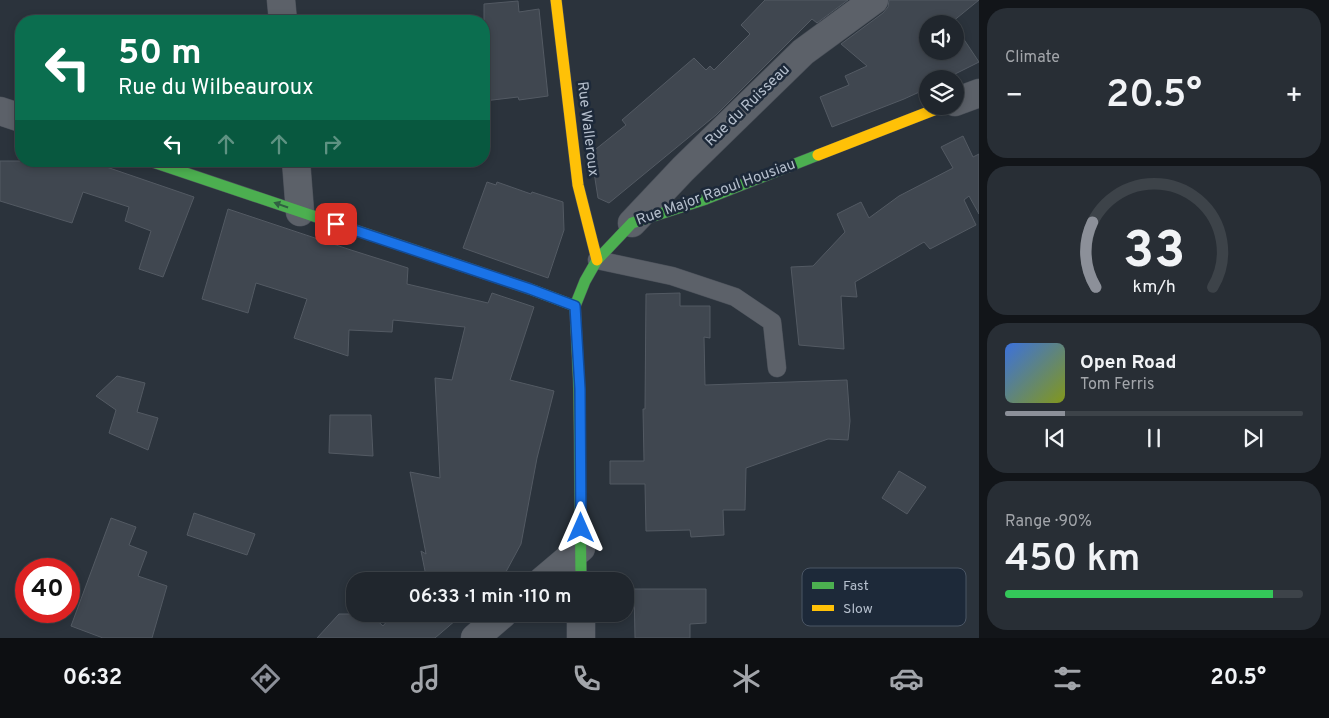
<!DOCTYPE html>
<html lang="en">
<head>
<meta charset="utf-8">
<style>
	:root { --surface:#20262d; --page:#282e35; --text:#f1f3f6; --muted:#a2a5aa; --line:#3d4349; --accent:#8c9099 }
	body { margin:0; font-family:Overpass,sans-serif; background:var(--page); color:var(--text); height:100vh; display:flex; flex-direction:column; font-size:19px; white-space:nowrap }
	* { box-sizing:border-box; margin:0 }
	p { font-size:16px; color:var(--muted) }
	.icon { flex:none; width:28px; height:28px; fill:none; stroke:currentColor; stroke-width:2; stroke-linecap:round; stroke-linejoin:round }
	.map { position:relative; flex:1; overflow:hidden }
	.details { display:flex; flex-direction:column; gap:8px; padding:8px; background:#121519; width:350px }
	.details>* { flex:none }
	.banner { position:absolute; left:15px; top:15px; width:475px; height:152px; border-radius:20px; box-shadow:0 2px 8px #0003,0 0 0 1px var(--line); background:#0b6e4f; color:#fff; overflow:hidden }
	.buttons { position:absolute; left:919px; top:15px; display:grid; gap:10px }
	.buttons a { display:grid; place-items:center; width:45px; height:45px; border-radius:50%; background:var(--surface); box-shadow:0 2px 8px #0003,0 0 0 1px var(--line); font-size:25px }
	.speed { position:absolute; left:15px; top:558px; display:flex; gap:10px; font-size:25px; font-weight:700; text-align:center }
	.speed>* { display:grid; place-content:center; width:65px; height:65px; border-radius:50%; background:var(--surface); box-shadow:0 2px 8px #0003,0 0 0 1px var(--line); line-height:1 }
	.speed .limit { border:8px solid #d22; background:#fff; color:#111 }
	.pin { position:absolute; display:grid; place-items:center; width:42px; height:42px; color:#fff; margin:-21px; border-radius:10px; box-shadow:0 2px 8px #0006 }
	.me { position:absolute; width:55px; margin:-28px; rotate:0deg; stroke-linejoin:round; filter:drop-shadow(0 0 4px #0008) }
	.turn { display:flex; align-items:center; gap:18px; height:105px; padding:0 20px; font-size:22px }
	.turn .icon { width:65px; height:65px; stroke-width:2.5 }
	.turn b { display:block; font-size:35px; line-height:42px }
	.lanes { display:flex; align-items:center; height:48px; padding:0 20px; background:#0003; justify-content:center; gap:25px; direction:ltr }
	.lanes .off { opacity:.35 }
	.big { font-size:38px; font-weight:600; line-height:1.1 }
	.details .widget { flex:1; display:flex; flex-direction:column; justify-content:center; gap:8px; min-width:0; padding:0 18px; border-radius:20px; background:var(--page) }
	.details .dial { align-items:center; gap:0 }
	.dial svg { height:130px; overflow:visible; fill:none; stroke:var(--line); stroke-width:7; stroke-linecap:round; text-anchor:middle }
	.dial text { fill:var(--text); stroke:none }
	.song { display:flex; align-items:center; gap:15px }
	.cover { width:60px; height:60px; border-radius:8px; background:linear-gradient(135deg,hsl(220 70% 55%),hsl(70 70% 35%)) }
	.played { height:5px; border-radius:2px; background:linear-gradient(90deg,var(--accent) 20%,var(--line) 20%) }
	.keys { display:flex; justify-content:space-around; direction:ltr }
	.heat { display:flex; justify-content:space-between; align-items:center; font-size:28px; direction:ltr }
	.charge { height:8px; border-radius:4px; background:linear-gradient(90deg,#34c759 90%,var(--line) 0) }
	.trip { position:absolute; left:346px; top:572px; width:288px; height:50px; border-radius:20px; background:var(--surface); box-shadow:0 2px 8px #0003,0 0 0 1px var(--line); font-weight:600; line-height:50px; text-align:center }
	.tab-bar { display:flex; height:80px; justify-content:space-around; align-items:center; background:#0d0f12; color:var(--muted) }
	.tab-bar .icon { width:35px; height:35px }
	.tab-bar .on { color:var(--accent) }
	.tab-bar b { font-size:22px; color:var(--text) }
	main { display:flex; flex:1; min-height:0 }
	.map>svg:first-child { display:block }
	.building { fill:#404750; stroke:#535a63 }
	.lines { fill:none; stroke-linecap:round; stroke-linejoin:round }
	.lane-casing { stroke:#494f58; stroke-width:19 }
	.street-casing { stroke:#494f58; stroke-width:29 }
	.fast-casing { stroke:#494f58; stroke-width:12 }
	.slow-casing { stroke:#494f58; stroke-width:12 }
	.lane { stroke:#5c6169; stroke-width:18 }
	.street { stroke:#5c6169; stroke-width:28 }
	.fast { stroke:#4caf50; stroke-width:11 }
	.slow { stroke:#ffc107; stroke-width:11 }
	.oneway { fill:#305f42 }
	.route-casing { stroke:#114b97; stroke-width:12 }
	.route { stroke:#1a73e8; stroke-width:9 }
	.labels { text-anchor:middle; dominant-baseline:central; stroke-width:5; stroke-linejoin:round; paint-order:stroke }
	.street-label { font-size:15px; fill:#b5bfcd; stroke:#1d2939 }
	.key { fill:#1d2939; stroke:#4b5665; stroke-width:1 }
	.key-label { font-size:14px; fill:#b5bfcd }
</style>
</head>
<body>
<main>
<div class="map">
<svg width="979" height="638" viewBox="0 0 979 638">
	<rect width="100%" height="100%" fill="#2b333c"/>
	<path class="building" d="M765 0H848L817 23 812 19 716 115 609 203 598 198 591 153 626 125 622 120 694 58 706 70 710 66 714 70 750 34 741 25Z
		M889 0H979L952 22 953 24H928V51H955V26L979 62 945 79H928V88L904 99 832 127 820 97 849 85 845 76 867 66 841 44 883 13 888 7Z
		M518 1 519 12 539 9 548 96 519 100 518 97 484 101V4Z
		M963 136 973 157 979 154V214L969 196 964 200 976 225 930 249 924 242 855 282 857 297 841 296 844 349 799 345 791 267 813 266 845 232 837 214 861 202 869 218 899 196 953 168 941 147Z
		M0 161H89L194 197 163 277 139 269 151 231 125 221 129 207 83 192 72 223 0 201Z
		M487 182 496 185 497 182 531 194 532 192 563 202 564 230 548 278 463 248Z
		M228 209 351 250 408 268 407 284 488 303 492 293 534 307 510 380 554 391 537 458 521 544 501 581H427L421 551 426 554 410 472 440 478 435 378 452 380 465 327 393 320 392 332 349 330 348 356 294 338 307 299 256 283 248 313 202 299Z
		M680 293V306H710V338L704 337 705 385 847 380 850 421 848 440 828 439 746 468 745 510H723L724 535 691 537 690 530 646 531 645 484H610V461H644L643 409H645L646 294Z
		M117 376 145 383 137 412 158 418 148 450 109 433 116 410 96 396Z
		M330 415H371L373 456 329 453Z
		M899 471 926 487 907 514 882 498Z
		M194 513 255 534 247 555 187 535Z
		M111 518 136 527 129 545 147 552 138 576 167 586 152 638H103L71 626Z
		M634 589H706V623L690 624V638H635Z
		M339 614H370L383 626 393 614H463L435 638H317Z"/>
	<g class="lines">
		<defs>
			<path id="lane" d="M597 260 672 276 735 297 772 322 777 368"/>
			<path id="street" d="M281 0 283 21
				M955 102 979 93
				M0 111 21 118
				M296 161 300 212
				M632 223 683 169 803 52 874 0
				M542 581 581 548
				M581 614V638
				M475 638 503 614"/>
			<path id="fast" d="M150 161 530 289 575 306
				M581 581 579 389 575 306 585 281 597 260 632 223 706 199 818 155"/>
			<path id="slow" d="M556 0 578 185 597 260
				M818 155 944 106"/>
		</defs>
		<use href="#lane" class="lane-casing"/>
		<use href="#street" class="street-casing"/>
		<use href="#fast" class="fast-casing"/>
		<use href="#slow" class="slow-casing"/>
		<use href="#lane" class="lane"/>
		<use href="#street" class="street"/>
		<use href="#fast" class="fast"/>
		<use href="#slow" class="slow"/>
	</g>
	<defs><path id="oneway-solid" d="M-6-.8H1V-3.2L6.5 0L1 3.2V.8H-6Z" transform="scale(1.25)"/></defs>
	<use class="oneway" href="#oneway-solid" transform="translate(281 205) rotate(-161)"/>
	<g class="lines">
		<defs>
			<path id="route" d="M336 224 530 289 575 306 580 389 581 528"/>
		</defs>
		<use href="#route" class="route-casing"/>
		<use href="#route" class="route"/>
	</g>
	<g class="labels">
		<g class="street-label">
			<text transform="translate(748 106) rotate(-44)">Rue du Ruisseau</text>
			<text transform="translate(587 129) rotate(83)">Rue Walleroux</text>
			<text transform="translate(716 193) rotate(-20)">Rue Major Raoul Housiau</text>
		</g>
	</g>
	<rect x="802" y="568" width="164" height="58" rx="8" class="key"/>
	<rect x="812" y="582" width="22" height="7" fill="#4caf50"/>
	<rect x="812" y="605" width="22" height="6" fill="#ffc107"/>
	<g class="key-label">
		<text x="843" y="590">Fast</text>
		<text x="843" y="613">Slow</text>
	</g>
</svg>
<div class="buttons">
<a><svg class="icon" aria-label="sound" viewBox="0 0 24 24"><path d="M4 9h4l5-4v14l-5-4H4zM17 9q2 3 0 6"/></svg></a>
<a><svg class="icon" aria-label="layers" viewBox="0 0 24 24"><path d="M12 4l9 5-9 5-9-5zM3 14l9 5 9-5"/></svg></a>
</div>
<div class="speed"><div class="limit">40</div></div>
<div class="pin" style="left:336px;top:224px;background:#d93025"><svg class="icon" aria-label="arrive" viewBox="0 0 24 24"><path d="M6 21V4h12l-3 4 3 4H6"/></svg></div>
<svg class="me" style="left:581px;top:528px" viewBox="-20 -20 40 40"><path d="M0-17L14 15 0 8-14 15z" fill="#1a73e8" stroke="#fff" stroke-width="4"/></svg>
<div class="trip">06:33 · 1 min · 110 m</div>
<div class="banner">
<div class="turn"><svg class="icon" aria-label="left" viewBox="0 0 24 24"><path d="M17 20v-9H6M10 6l-5 5 5 5"/></svg><div><b>50 m</b>Rue du Wilbeauroux</div></div>
<div class="lanes"><svg class="icon" aria-label="left" viewBox="0 0 24 24"><path d="M17 20v-9H6M10 6l-5 5 5 5"/></svg><svg class="icon off" aria-label="ahead" viewBox="0 0 24 24"><path d="M12 20V5M6 11l6-6 6 6"/></svg><svg class="icon off" aria-label="ahead" viewBox="0 0 24 24"><path d="M12 20V5M6 11l6-6 6 6"/></svg><svg class="icon off" aria-label="right" viewBox="0 0 24 24"><path d="M7 20v-9h11M14 6l5 5-5 5"/></svg></div>
</div>
</div>
<section class="details">
<div class="widget"><p>Climate</p>
<div class="heat"><a>−</a><b class="big">20.5°</b><a>+</a></div>
</div>
<div class="widget dial"><svg viewBox="0 0 100 80">
<path d="M14 69A42 42 0 1 1 86 69"/>
<path d="M14 69A42 42 0 0 1 12 29" stroke="#8c9099"/>
<text x="50" y="56" font-size="32" font-weight="700">33</text>
<text x="50" y="72" font-size="11">km/h</text>
</svg></div>
<div class="widget">
<div class="song"><i class="cover"></i><div><b>Open Road</b><p>Tom Ferris</p></div></div>
<div class="played"></div>
<div class="keys"><svg class="icon" aria-label="previous" viewBox="0 0 24 24"><path d="M18 5L8 12l10 7zM5 5v14"/></svg><svg class="icon" aria-label="pause" viewBox="0 0 24 24"><path d="M8 5v14M16 5v14"/></svg><svg class="icon" aria-label="next" viewBox="0 0 24 24"><path d="M6 5l10 7-10 7zM19 5v14"/></svg></div>
</div>
<div class="widget"><p>Range · 90%</p><b class="big">450 km</b><div class="charge"></div></div>
</section>
</main>
<nav class="tab-bar">
<b>06:32</b>
<svg class="icon on" aria-label="directions" viewBox="0 0 24 24"><path d="M12 3l9 9-9 9-9-9zM9 14v-3h6M13 9l2 2-2 2"/></svg>
<svg class="icon" aria-label="music" viewBox="0 0 24 24"><path d="M9 18V5l10-2v13"/><circle cx="6" cy="18" r="3"/><circle cx="16" cy="16" r="3"/></svg>
<svg class="icon" aria-label="phone" viewBox="0 0 24 24"><path d="M5 4h4l2 5-3 2q2 4 5 5l2-3 5 2v4C11 20 4 13 5 4z"/></svg>
<svg class="icon" aria-label="climate" viewBox="0 0 24 24"><path d="M12 3v18M4 7l16 10M4 17L20 7"/></svg>
<svg class="icon" aria-label="car" viewBox="0 0 24 24"><path d="M5 17H2v-5l4-1 3-4h7l3 4 3 1v5h-3M9 17h6M6 11h13"/><circle cx="7" cy="17" r="2"/><circle cx="17" cy="17" r="2"/></svg>
<svg class="icon" aria-label="filters" viewBox="0 0 24 24"><path d="M4 7h16M4 17h16"/><circle cx="9" cy="7" r="2"/><circle cx="15" cy="17" r="2"/></svg>
<b>20.5°</b>
</nav>
</body>
</html>
